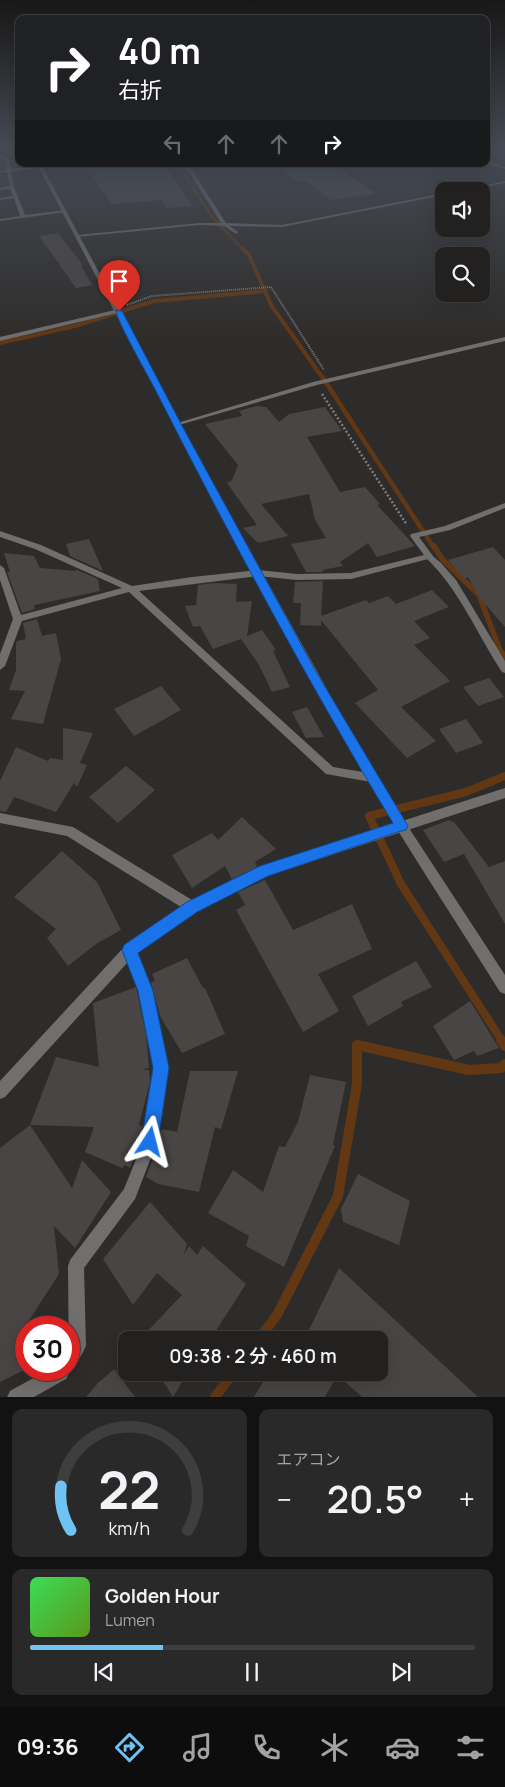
<!DOCTYPE html>
<html lang="ja">
<head>
<meta charset="utf-8">
<style>
	:root { --surface:#222120; --page:#2a2929; --text:#f1f3f6; --muted:#a2a3a5; --line:#3f3e3e; --accent:#6fc2f4 }
	body { margin:0; font-family:Manrope,"Noto Sans JP",sans-serif; background:var(--page); color:var(--text); height:100vh; display:flex; flex-direction:column; font-size:19px; white-space:nowrap }
	* { box-sizing:border-box; margin:0 }
	p { font-size:16px; color:var(--muted) }
	.icon { flex:none; width:28px; height:28px; fill:none; stroke:currentColor; stroke-width:2; stroke-linecap:round; stroke-linejoin:round }
	.map { position:relative; height:1397px; overflow:hidden }
	.details { display:flex; flex-direction:column; gap:12px; padding:12px; background:#131212; flex:1 }
	.details>* { flex:none }
	.banner { position:absolute; left:15px; top:15px; width:475px; height:152px; border-radius:10px; box-shadow:0 5px 20px #0002,0 0 0 1px var(--line); background:#202124; color:#fff; overflow:hidden }
	.buttons { position:absolute; left:435px; top:182px; display:grid; gap:10px }
	.buttons a { display:grid; place-items:center; width:55px; height:55px; border-radius:10px; background:var(--surface); box-shadow:0 5px 20px #0002,0 0 0 1px var(--line); font-size:25px }
	.speed { position:absolute; left:15px; top:1316px; display:flex; gap:10px; font-size:25px; font-weight:700; text-align:center }
	.speed>* { display:grid; place-content:center; width:65px; height:65px; border-radius:50%; background:var(--surface); box-shadow:0 5px 20px #0002,0 0 0 1px var(--line); line-height:1 }
	.speed .limit { border:8px solid #d22; background:#fff; color:#111 }
	.pin { position:absolute; display:grid; place-items:center; width:42px; height:42px; color:#fff; margin:-51px -21px; border-radius:50% 50% 50% 0; rotate:-45deg; box-shadow:0 0 5px #0007 }
	.pin .icon { rotate:45deg }
	.me { position:absolute; width:55px; margin:-28px; rotate:9deg; stroke-linejoin:round; filter:drop-shadow(0 0 4px #0008) }
	.turn { display:flex; align-items:center; gap:18px; height:105px; padding:0 20px; font-size:22px }
	.turn .icon { width:65px; height:65px; stroke-width:2.5 }
	.turn b { display:block; font-size:35px; line-height:42px }
	.lanes { display:flex; align-items:center; height:48px; padding:0 20px; background:#0003; justify-content:center; gap:25px; direction:ltr }
	.lanes .off { opacity:.35 }
	.big { font-size:38px; font-weight:600; line-height:1.1 }
	.details .tile { flex:1; display:flex; flex-direction:column; justify-content:center; gap:8px; min-width:0; padding:0 18px; border-radius:10px; background:var(--page) }
	.details .dial { align-items:center; gap:0 }
	.dial svg { height:130px; overflow:visible; fill:none; stroke:var(--line); stroke-width:7; stroke-linecap:round; text-anchor:middle }
	.dial text { fill:var(--text); stroke:none }
	.song { display:flex; align-items:center; gap:15px }
	.cover { width:60px; height:60px; border-radius:8px; background:linear-gradient(135deg,hsl(130 70% 55%),hsl(90 70% 35%)) }
	.played { height:5px; border-radius:2px; background:linear-gradient(90deg,var(--accent) 30%,var(--line) 30%) }
	.keys { display:flex; justify-content:space-around; direction:ltr }
	.heat { display:flex; justify-content:space-between; align-items:center; font-size:28px; direction:ltr }
	.details .tiles { flex:1; display:grid; gap:12px; grid-template-columns:1fr 1fr }
	.tile:last-child { grid-column:span 2 }
	.trip { position:absolute; left:118px; top:1331px; width:270px; height:50px; border-radius:10px; background:var(--surface); box-shadow:0 5px 20px #0002,0 0 0 1px var(--line); font-weight:600; line-height:50px; text-align:center }
	.tab-bar { display:flex; height:80px; justify-content:space-around; align-items:center; background:#0e0d0d; color:var(--muted) }
	.tab-bar .icon { width:35px; height:35px }
	.tab-bar .current { color:var(--accent) }
	.tab-bar b { font-size:22px; color:var(--text) }
	.map>svg:first-child { display:block }
	.lines { fill:none; stroke-linecap:round; stroke-linejoin:round }
	.stream-far5 { stroke:#623714; stroke-width:2.5 }
	.stream-far4 { stroke:#623714; stroke-width:4 }
	.stream-far3 { stroke:#623714; stroke-width:4.5 }
	.stream-far2 { stroke:#623714; stroke-width:5.5 }
	.stream-far1 { stroke:#623714; stroke-width:8 }
	.stream { stroke:#623714; stroke-width:10 }
	.building { fill:#484544 }
	.path-far1 { stroke:#7e7c7b; stroke-width:2; stroke-dasharray:1 1; stroke-linecap:butt }
	.path { stroke:#7e7c7b; stroke-width:2.5; stroke-dasharray:2 2; stroke-linecap:butt }
	.service { fill:#706f6e; fill-rule:evenodd }
	.minor { fill:#706f6e; fill-rule:evenodd }
	.tertiary { fill:#706f6e; fill-rule:evenodd }
	.route { fill:#1a73e8; stroke:#114b97 }
</style>
</head>
<body>
<div class="map">
<svg width="505" height="1397" viewBox="0 0 505 1397">
	<rect width="100%" height="100%" fill="#2e2c2a"/>
	<g class="lines">
		<path class="stream-far5" d="M172 164 180 167 212 217 243 249"/>
		<path class="stream-far4" d="M242 248 249 255 271 305 324 380
			M0 343 75 326 154 301 266 291"/>
		<path class="stream-far3" d="M323 378 434 548"/>
		<path class="stream-far2" d="M434 546 443 560 479 595 500 650 505 657"/>
		<path class="stream-far1" d="M502 1041 401 884 369 816 466 792 505 776"/>
		<path class="stream" d="M501 1040 505 1046
			M258 1340 277 1315 338 1196 357 1084V1045L469 1070 501 1068 505 1064
			M215 1397 234 1372"/>
	</g>
	<path class="building" d="M82 164H165L192 206 167 208 162 200 112 204Z
		M279 164 337 166 375 194 331 200 306 181 296 182Z
		M58 233 83 265 81 266 92 285 76 288 39 236Z
		M256 406 266 407 279 422 289 414 325 407 342 431 307 437 340 492 365 487 380 504 377 505 415 546 377 557 368 543 340 562 343 566 323 570V572H306L291 544 326 538 315 520 309 494 261 504 288 536 258 543 243 528 257 525 227 483 232 480 238 465 205 424 242 416 239 411Z
		M89 539 103 571 70 556 66 544Z
		M493 547 505 560V627L479 597 468 577 464 579 448 560Z
		M4 553 34 556 40 568 76 571 75 569 98 579 100 591 34 605 35 609 22 613 7 572H10Z
		M323 581 321 616 366 600 369 603 388 596 396 604 432 590 449 607 414 621 430 638 414 645 450 681 401 707 436 741 407 758 355 703 378 690 321 620V626L300 625 301 603H293L295 582Z
		M214 583 237 584 236 602 252 601 247 636 262 630 276 650 273 651 290 687 272 692 259 665 241 639 213 649 200 626 193 627 185 606 196 605 198 585Z
		M37 619 42 636 56 633 61 659 43 724 11 719 25 691 9 690 16 670V643L17 641 26 639 23 623Z
		M489 678 504 697 478 706 463 687Z
		M161 686 181 710 134 736 114 709Z
		M307 707 324 737 306 738 292 712Z
		M466 719 483 743 456 753 439 729Z
		M63 728 93 733 80 763 87 765 77 787 74 783 56 812 14 797 6 812 0 811V781L16 747 48 761 50 758 63 760Z
		M126 766 155 790 118 823 89 797Z
		M242 817 276 849 255 862 257 867 232 879 225 866 192 888 172 855 212 833 218 840Z
		M449 820 455 823 489 867 505 861V924L464 854 444 862 423 830Z
		M62 851 97 882 121 930 96 944 68 966 47 938 56 929 14 897Z
		M265 880 293 930 352 904 372 949 318 974 339 1011 303 1032 236 910 245 905 238 892Z
		M187 958 203 988H205L225 1034 182 1053 160 1016 151 982 155 981 152 974Z
		M416 961 432 987 401 1002 403 1006 368 1026 352 996Z
		M136 987 146 1034 149 1068 142 1070H149L150 1082 139 1125 143 1126 141 1142 130 1168 125 1165 122 1168 85 1152 94 1127 30 1125 56 1057 99 1067 93 1003Z
		M470 1001 499 1048 477 1056 474 1051 454 1060 433 1026Z
		M190 1071H238L221 1129 215 1127 199 1192 158 1184 146 1177 159 1143 161 1129 177 1132Z
		M310 1075 346 1082 333 1145 335 1146 284 1267 246 1246 249 1236 208 1213 233 1170 263 1192 279 1146 285 1147 298 1122Z
		M30 1125 72 1188 82 1160 111 1192 75 1248 54 1226 59 1274 26 1325V1369L0 1382V1148Z
		M358 1174 410 1201 399 1245 343 1222 341 1209Z
		M150 1202 187 1244 184 1255 189 1246 197 1255 203 1246 246 1284 210 1340H139L182 1295 157 1273 133 1305 103 1259Z
		M339 1268 478 1397H362L337 1375 325 1397H254L269 1372H379V1340H304Z
		M114 1369 135 1397H86L98 1383Z
		M157 1372H188L173 1397Z"/>
	<g class="lines">
		<path class="path-far1" d="M127 305 152 296 271 287 324 370"/>
		<path class="path" d="M322 394 407 525"/>
		<path class="service" d="M429 553 441 563 456 580 505 661V673L502 672C477 634 459 589 426 558V554Z"/>
		<path class="minor" d="M0 155 8 158 11 169 41 166 43 167 11 172 14 187 25 215 65 210 67 212 0 221V219L20 216 14 198 0 200V198L13 196 10 189 0 190V188L10 186 7 172 0 173V171L7 170 5 160 0 157Z
			M486 161 505 167V169L486 163Z
			M179 164H183L192 170 226 223 282 225 444 193V195L282 227 230 226 238 232 236 234 224 226 199 225 76 237 78 235 199 223H221L189 172Z
			M505 181V183L464 191H457Z
			M119 309 122 311 121 312 0 341V337Z
			M505 337V341L317 385 179 425 174 424 313 382Z
			M505 503V508L450 530 419 537 433 556 432 558 351 579 297 580 258 576 139 591 333 767 375 774 376 777 375 780 371 782 326 774 129 592 22 621 5 666 0 670V654L13 619 0 580V565L4 568 21 615 122 588 35 549 0 537V531L41 545 132 586 192 577 258 570 297 574 351 573 424 555 410 536 411 534 445 526Z
			M505 788V798L268 876 196 911 137 952 153 991 168 1068 157 1142 135 1199 84 1268 86 1346C82 1354 78 1364 70 1367L71 1370 66 1379 34 1397H7L10 1391 48 1370H69L68 1266 70 1260 124 1189 143 1142 154 1068 139 991 128 962 5 1097 0 1099V1081L125 946 181 907 67 836 0 823V813L73 827 192 900 265 865Z"/>
		<path class="tertiary" d="M37 164H41L180 424 350 731 405 822 505 975V994L500 992C447 907 391 824 342 736 236 548 138 355 37 164Z"/>
	</g>
	<linearGradient id="sky" x2="0" y2="1"><stop stop-color="#191817"/><stop offset="0.43" stop-color="#464b55"/><stop offset="1" stop-color="#464b55" stop-opacity="0"/></linearGradient>
	<rect width="505" height="342" fill="url(#sky)"/>
	<path class="route" d="M116 310 122 311 181 424 315 670 408 826 406 830 401 831 268 876 197 912 138 953 153 991 169 1068 158 1142 155 1148 150 1151 144 1148 141 1142 153 1068 138 991 122 950 124 945 187 902 260 866 393 823C308 682 230 537 156 391 149 377 116 320 116 310Z"/>
</svg>
<div class="buttons">
<a><svg class="icon" aria-label="sound" viewBox="0 0 24 24"><path d="M4 9h4l5-4v14l-5-4H4zM17 9q2 3 0 6"/></svg></a>
<a><svg class="icon" aria-label="search" viewBox="0 0 24 24"><circle cx="10" cy="10" r="6"/><path d="M15 15l6 6"/></svg></a>
</div>
<div class="speed"><div class="limit">30</div></div>
<div class="pin" style="left:119px;top:311px;background:#d93025"><svg class="icon" aria-label="arrive" viewBox="0 0 24 24"><path d="M6 21V4h12l-3 4 3 4H6"/></svg></div>
<svg class="me" style="left:150px;top:1142px" viewBox="-20 -20 40 40"><path d="M0-17L14 15 0 8-14 15z" fill="#1a73e8" stroke="#fff" stroke-width="4"/></svg>
<div class="trip">09:38 · 2 分 · 460 m</div>
<div class="banner">
<div class="turn"><svg class="icon" aria-label="right" viewBox="0 0 24 24"><path d="M7 20v-9h11M14 6l5 5-5 5"/></svg><div><b>40 m</b>右折</div></div>
<div class="lanes"><svg class="icon off" aria-label="left" viewBox="0 0 24 24"><path d="M17 20v-9H6M10 6l-5 5 5 5"/></svg><svg class="icon off" aria-label="ahead" viewBox="0 0 24 24"><path d="M12 20V5M6 11l6-6 6 6"/></svg><svg class="icon off" aria-label="ahead" viewBox="0 0 24 24"><path d="M12 20V5M6 11l6-6 6 6"/></svg><svg class="icon" aria-label="right" viewBox="0 0 24 24"><path d="M7 20v-9h11M14 6l5 5-5 5"/></svg></div>
</div>
</div>
<section class="details">
<div class="tiles">
<div class="tile dial"><svg viewBox="0 0 100 80">
<path d="M14 69A42 42 0 1 1 86 69"/>
<path d="M14 69A42 42 0 0 1 8 42" stroke="#6fc2f4"/>
<text x="50" y="56" font-size="32" font-weight="700">22</text>
<text x="50" y="72" font-size="11">km/h</text>
</svg></div>
<div class="tile"><p>エアコン</p>
<div class="heat"><a>−</a><b class="big">20.5°</b><a>+</a></div>
</div>
<div class="tile">
<div class="song"><i class="cover"></i><div><b>Golden Hour</b><p>Lumen</p></div></div>
<div class="played"></div>
<div class="keys"><svg class="icon" aria-label="previous" viewBox="0 0 24 24"><path d="M18 5L8 12l10 7zM5 5v14"/></svg><svg class="icon" aria-label="pause" viewBox="0 0 24 24"><path d="M8 5v14M16 5v14"/></svg><svg class="icon" aria-label="next" viewBox="0 0 24 24"><path d="M6 5l10 7-10 7zM19 5v14"/></svg></div>
</div>
</div>
</section>
<nav class="tab-bar">
<b>09:36</b>
<svg class="icon current" aria-label="directions" viewBox="0 0 24 24"><path d="M12 3l9 9-9 9-9-9zM9 14v-3h6M13 9l2 2-2 2"/></svg>
<svg class="icon" aria-label="music" viewBox="0 0 24 24"><path d="M9 18V5l10-2v13"/><circle cx="6" cy="18" r="3"/><circle cx="16" cy="16" r="3"/></svg>
<svg class="icon" aria-label="phone" viewBox="0 0 24 24"><path d="M5 4h4l2 5-3 2q2 4 5 5l2-3 5 2v4C11 20 4 13 5 4z"/></svg>
<svg class="icon" aria-label="climate" viewBox="0 0 24 24"><path d="M12 3v18M4 7l16 10M4 17L20 7"/></svg>
<svg class="icon" aria-label="car" viewBox="0 0 24 24"><path d="M5 17H2v-5l4-1 3-4h7l3 4 3 1v5h-3M9 17h6M6 11h13"/><circle cx="7" cy="17" r="2"/><circle cx="17" cy="17" r="2"/></svg>
<svg class="icon" aria-label="filters" viewBox="0 0 24 24"><path d="M4 7h16M4 17h16"/><circle cx="9" cy="7" r="2"/><circle cx="15" cy="17" r="2"/></svg>
</nav>
</body>
</html>
